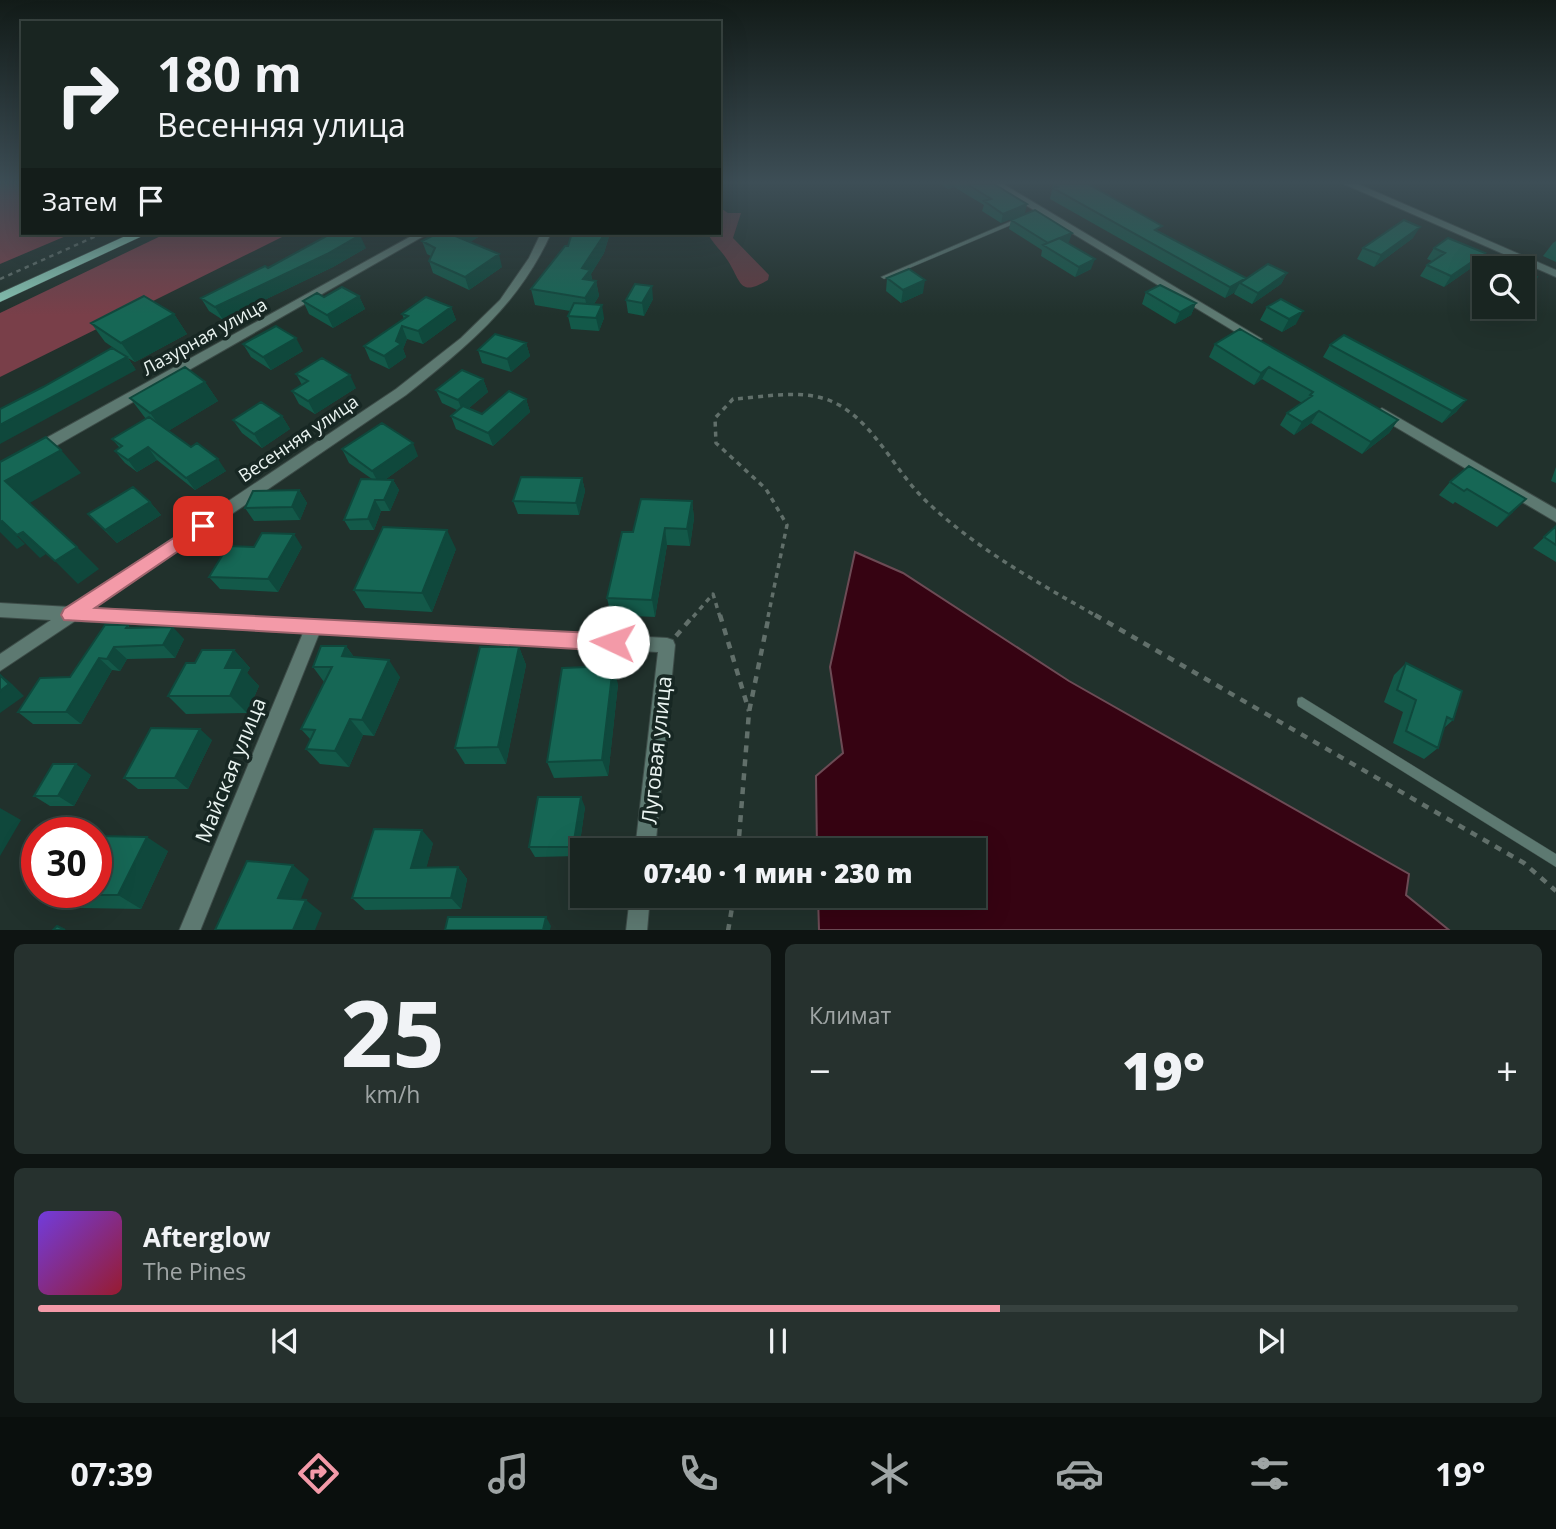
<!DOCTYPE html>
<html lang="ru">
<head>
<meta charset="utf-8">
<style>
	:root { --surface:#192521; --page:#26312e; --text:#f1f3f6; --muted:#9fa5a5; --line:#37423f; --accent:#f39aa8 }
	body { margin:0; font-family:"Open Sans",sans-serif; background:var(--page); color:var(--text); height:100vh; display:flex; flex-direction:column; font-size:26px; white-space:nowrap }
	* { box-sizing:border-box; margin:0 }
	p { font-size:23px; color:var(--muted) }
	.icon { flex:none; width:38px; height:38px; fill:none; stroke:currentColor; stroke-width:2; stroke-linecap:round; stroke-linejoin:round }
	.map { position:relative; height:930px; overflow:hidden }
	.side { display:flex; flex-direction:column; gap:14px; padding:14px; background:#0e1412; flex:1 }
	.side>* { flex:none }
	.hud { position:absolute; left:21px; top:21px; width:700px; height:214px; border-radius:0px; box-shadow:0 7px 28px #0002,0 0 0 2px var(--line); background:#192521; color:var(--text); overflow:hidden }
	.buttons { position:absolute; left:1472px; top:256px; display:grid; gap:14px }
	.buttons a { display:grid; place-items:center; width:63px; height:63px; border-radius:0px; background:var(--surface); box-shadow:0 7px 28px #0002,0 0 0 2px var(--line); font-size:35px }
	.speed { position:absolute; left:21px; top:817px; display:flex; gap:14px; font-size:35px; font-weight:700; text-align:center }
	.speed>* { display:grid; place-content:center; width:91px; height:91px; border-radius:50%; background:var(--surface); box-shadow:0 7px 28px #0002,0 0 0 2px var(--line); line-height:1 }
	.speed .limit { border:10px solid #d22; background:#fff; color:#111 }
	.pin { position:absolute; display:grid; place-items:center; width:60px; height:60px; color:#fff; margin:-30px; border-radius:14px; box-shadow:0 4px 10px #0006 }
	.me { position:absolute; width:77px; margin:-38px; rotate:273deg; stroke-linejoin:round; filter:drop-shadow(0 0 5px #0008) }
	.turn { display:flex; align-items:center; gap:24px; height:147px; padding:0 21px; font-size:32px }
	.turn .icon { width:91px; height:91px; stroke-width:2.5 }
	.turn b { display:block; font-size:49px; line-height:60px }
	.then { display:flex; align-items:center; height:66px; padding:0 21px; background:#0003; gap:14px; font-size:26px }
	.big { font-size:52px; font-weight:800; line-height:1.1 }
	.side .card { flex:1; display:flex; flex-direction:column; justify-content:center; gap:10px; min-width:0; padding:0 24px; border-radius:10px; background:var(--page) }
	.side .dial { align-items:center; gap:0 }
	.dial b { font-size:91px; line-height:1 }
	.song { display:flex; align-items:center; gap:21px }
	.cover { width:84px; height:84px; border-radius:10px; background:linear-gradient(135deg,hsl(260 70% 55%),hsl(350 70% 35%)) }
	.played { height:7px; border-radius:4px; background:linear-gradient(90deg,var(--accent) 65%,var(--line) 65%) }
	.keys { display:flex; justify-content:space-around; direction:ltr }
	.heat { display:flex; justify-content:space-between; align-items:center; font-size:38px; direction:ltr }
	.side .tiles { flex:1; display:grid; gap:14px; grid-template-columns:1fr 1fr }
	.card:last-child { grid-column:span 2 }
	.trip { position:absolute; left:570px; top:838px; width:416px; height:70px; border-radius:0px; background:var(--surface); box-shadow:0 7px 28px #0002,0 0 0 2px var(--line); font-weight:800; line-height:70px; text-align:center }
	.tabs { display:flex; height:112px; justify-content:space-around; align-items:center; background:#0a0f0d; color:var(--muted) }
	.tabs .icon { width:49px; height:49px }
	.tabs .current { color:var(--accent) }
	.tabs b { font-size:32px; color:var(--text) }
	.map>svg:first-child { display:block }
	.green { fill:#613a40 }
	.forest { fill:#793f49 }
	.water { fill:#360312; stroke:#6c4b55; stroke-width:2 }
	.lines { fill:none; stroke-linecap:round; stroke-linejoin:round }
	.service-casing { stroke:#3d4c48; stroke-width:1 }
	.minor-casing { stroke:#3d4c48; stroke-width:2 }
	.primary-casing { stroke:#3d4c48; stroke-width:1 }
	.path-far2 { stroke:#616f6a; stroke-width:2.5; stroke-dasharray:4.5 4.5; stroke-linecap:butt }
	.path-far1 { stroke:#616f6a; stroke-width:3.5; stroke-dasharray:5 5; stroke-linecap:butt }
	.path { stroke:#616f6a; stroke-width:4.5; stroke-dasharray:7 7; stroke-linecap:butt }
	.service { fill:#5d7971; fill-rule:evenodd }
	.minor { fill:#5d7971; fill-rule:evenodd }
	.primary { fill:#88c6b4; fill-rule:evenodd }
	.wall { fill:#135949 }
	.shaded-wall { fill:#0f483c }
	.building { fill:#166755; stroke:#0f483c; stroke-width:2 }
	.route { fill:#f39aa8; stroke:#9e646d; stroke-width:2 }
	.labels { text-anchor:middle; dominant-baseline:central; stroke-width:7; stroke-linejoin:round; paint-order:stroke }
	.street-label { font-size:18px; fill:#eaf4f1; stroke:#172723 }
	.near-street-label { font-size:21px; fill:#eaf4f1; stroke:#172723 }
</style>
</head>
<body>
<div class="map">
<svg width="1556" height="931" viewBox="0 0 1556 931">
	<rect width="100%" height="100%" fill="#21312c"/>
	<path class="green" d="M719 207 728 213H741L733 238 769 275 768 280C739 298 741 281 728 261 722 251 713 244 708 234L719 233Z"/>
	<path class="forest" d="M0 184H23V233H73L0 264Z
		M167 233H290L0 377V313Z"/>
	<path class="water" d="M855 552 903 573 1069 681 1409 874 1406 895 1449 930H819L818 896H975V850H817L816 776 843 753 830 667Z"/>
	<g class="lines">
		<defs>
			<path id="service" d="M1021 217 1023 218V220L886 278 884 279 881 277Z
				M1302 697 1556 854V867L1298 706 1297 702 1298 698Z"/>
			<path id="minor" d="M991 184H1003L1262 339 1256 343 1252 342Z
				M1344 184H1358L1556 270V277Z
				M417 233H429L40 455H30L28 451 30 447Z
				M541 233H551C519 305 466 347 406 395L94 608 667 638 673 640 675 645 655 850H635L658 652 319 634 200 931H179L303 633 75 621 0 671V654L51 620 0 617V603L70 607 396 389 461 338 500 300 529 258Z
				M1382 408 1556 509V522L1377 416 1375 413Z
				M630 896H650L647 931H626Z"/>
			<path id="primary" d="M132 233H149L0 302V293Z"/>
		</defs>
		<use href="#service" class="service-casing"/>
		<use href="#minor" class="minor-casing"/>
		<use href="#primary" class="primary-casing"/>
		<path class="path-far2" d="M0 279 103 233"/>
		<path class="path-far1" d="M693 617 713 594 720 617
			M768 617 787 525 766 489 716 443 715 418 733 399C766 397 808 387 839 405 876 426 895 471 925 500 976 549 1037 582 1098 617"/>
		<path class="path" d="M720 615 749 711
			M1095 615 1524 863 1556 891
			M676 636 694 615
			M738 850 749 712 769 615
			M728 931 734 896"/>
		<use href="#service" class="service"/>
		<use href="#minor" class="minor"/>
		<use href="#primary" class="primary"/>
	</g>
	<path class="wall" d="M941 184H994L1025 213 1001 223 982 211 984 205 954 187 948 189Z
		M1053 185 1160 232 1246 278 1287 273 1281 284 1252 304 1234 294 1235 292 1225 298 1050 199Z
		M1011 220 1069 242 1067 243 1091 269 1075 277 1041 256 1042 250 1009 229Z
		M438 233H483V234L470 242 502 267 469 290 433 273 429 261 431 256 427 254 422 241Z
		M572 233H610L604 253 591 274 592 280 596 281 599 296 594 304 604 318 599 331 571 329 568 316 570 311 535 305 531 289 568 246Z
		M1413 238 1374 267 1357 259 1363 248Z
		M1556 241V262L1543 256 1553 243Z
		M366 248 333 267 223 320 209 311 201 298 268 268Z
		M1434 248 1477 264 1444 287 1420 276 1427 265 1432 261 1427 259Z
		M887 278 923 293 901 303 886 291Z
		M1146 292 1196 303 1191 315 1175 324 1142 304Z
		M359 296 365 309 333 328 309 314 303 301 324 297Z
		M653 299 644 316 628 313 626 300Z
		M1485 306H1514L1502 321 1481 312Z
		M451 307 456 320 423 344 407 339 403 349 406 357 389 369 370 360 364 346 404 319 402 314Z
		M1267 307 1296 324 1282 332 1260 320Z
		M174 314 187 334 135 362 128 358 136 370 121 353 105 342 91 323Z
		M526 343 530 356 511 372 482 363 478 350Z
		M243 344 303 351 271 370 251 357Z
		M1215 344 1398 420 1389 433 1362 454 1311 423 1294 435 1280 425 1287 413 1302 403 1262 379 1254 385 1209 357Z
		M1330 345 1466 400 1456 412 1442 423 1323 357Z
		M296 374 356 388 315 414 299 404 292 391 302 385Z
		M483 379 488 392 469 408 482 414 526 399 530 412 493 446 456 429 451 416 457 410 442 403 436 390Z
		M205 382 218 401 168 431 226 471 195 490 157 460 137 472 125 463 115 451 120 448 112 439 146 419 130 398Z
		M282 416 290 429 262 448 242 433 233 420Z
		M342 449 418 456 386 479 393 480 399 490 390 511H381L374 530H350L344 520 372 479 349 463Z
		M1469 466 1513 512 1497 527 1455 502 1453 504 1439 495 1450 482Z
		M1556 467V483L1551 481Z
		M582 478 585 491 579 515 518 514 513 501Z
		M299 490 307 503 300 520 254 521 245 508Z
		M692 501 694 518 690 546 667 545 655 617 611 615 607 598 633 532Z
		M150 502 161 515 117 543 88 514Z
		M1556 526V562L1533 548Z
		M254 547H302L278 592 220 589 209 577Z
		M456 549 432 612 365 608 354 590Z
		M128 625 130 628 184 639 175 658 127 659 120 671 112 670 81 724H33L18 712 70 677Z
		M346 646 354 657 400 677 374 736 363 735 349 767 320 764 306 749 311 740 301 729 324 682 313 667Z
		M519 647 526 665 506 764H465L455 748Z
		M234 650 250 668 247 673 259 686 247 713 186 714 168 696 195 663Z
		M1406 663 1453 720 1444 728 1438 748 1424 759 1393 743 1403 712 1384 702 1394 675Z
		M618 684 608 776 554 778 547 762Z
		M212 740 188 789H138L124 778Z
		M91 775 74 806H50L34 796Z
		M585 807 578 856 535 857 529 847Z
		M433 843 426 868 458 867 467 879 461 909 365 910 352 898Z
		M168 851 141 909 81 908 55 895Z"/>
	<path class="shaded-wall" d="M949 184H954V187L948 189Z
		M1027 204 1025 213 1001 223 1003 214Z
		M1420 227 1413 238 1374 267 1381 255Z
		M460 233H483V234L464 246Z
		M603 233H610L604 253 591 274 593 285 586 294 582 268Z
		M1072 233 1069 242 1052 250 1048 244Z
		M360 235 366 248 333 267 223 320 215 307Z
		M1485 253 1477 264 1444 287 1451 276Z
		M499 254 502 267 469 290 465 277Z
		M1095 259 1091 269 1075 277 1079 267Z
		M1287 273 1281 284 1252 304 1258 293Z
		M1246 278 1240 283 1235 292 1225 298 1230 287Z
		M925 280 923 293 901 303 903 290Z
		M596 281 599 296 588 313 585 298Z
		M652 286 653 299 644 316 642 303Z
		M359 296 365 309 333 328 327 315Z
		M1196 303 1191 315 1175 324 1180 312Z
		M602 305 604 318 599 331 596 318Z
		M451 307 456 320 423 344 418 331Z
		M1303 311 1296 324 1282 332 1289 319Z
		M174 314 187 334 135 362 121 343Z
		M402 326 407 339 403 349 406 357 389 369 384 356 396 341Z
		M296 338 303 351 271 370 263 357Z
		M526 343 530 356 511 372 507 359Z
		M127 357 136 370 0 444V425Z
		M1269 367 1262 379 1254 385 1261 373Z
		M350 375 356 388 315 414 308 401Z
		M483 379 488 392 463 413 458 400Z
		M205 382 218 401 165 433 150 413Z
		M526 399 530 412 493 446 488 433Z
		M1466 400 1456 412 1442 423 1452 411Z
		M1319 411 1311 423 1294 435 1302 422Z
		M282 416 290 429 262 448 254 434Z
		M1398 420 1389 433 1362 454 1371 442Z
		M413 443 418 456 379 484 372 471Z
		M148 447 157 460 137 472 128 460Z
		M61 450 81 473 28 504 5 481Z
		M218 459 226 471 195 490 186 478Z
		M582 478 585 491 579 515 576 503Z
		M393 480 399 490 390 511 384 500Z
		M299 490 307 503 300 520 292 507Z
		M1526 499 1513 512 1497 527 1509 514Z
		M375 500 381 511 374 530 368 519Z
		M692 501 694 518 690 546 687 529Z
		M150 502 161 515 117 543 105 530Z
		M2 521 25 544 17 549 0 532V522Z
		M665 528 667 545 655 617 652 600Z
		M447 530 456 549 432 612 422 593Z
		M23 532 46 554 40 558 17 535Z
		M294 534 302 547 278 592 268 579Z
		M77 547 99 569 78 584 55 561Z
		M173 627 184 639 175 658 163 645Z
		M346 646 358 663 342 656Z
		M114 647 127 659 120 671 107 659Z
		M519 647 526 665 506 764 498 747Z
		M234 650 250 668 247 673 259 686 247 713 230 696 225 668Z
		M99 658 112 670 81 724 66 712Z
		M389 660 400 677 374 736 362 720Z
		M613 666 618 684 608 776 602 760Z
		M0 674 12 684 24 696 0 713Z
		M350 719 363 735 349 767 335 751Z
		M200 729 212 740 188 789 175 778Z
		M76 764 91 775 74 806 58 796Z
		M581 797 585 807 578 856 573 847Z
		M0 808 21 820 0 856Z
		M422 830 433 843 423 881 411 868Z
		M147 837 168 851 141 909 118 895Z
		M293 865 309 879 296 911 278 898Z
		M458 867 467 879 461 909 451 898Z
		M306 900 322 913 315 930H293Z
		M546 917 551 926 550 930H543Z"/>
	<path class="building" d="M967 184H994L1027 204 1003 214 984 201 991 199Z
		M1056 184H1088L1162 226 1155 230 1246 278 1230 287 1053 188 1057 187 1053 185Z
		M1035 210 1072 233 1048 243 1011 220Z
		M1404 220 1420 227 1381 255 1363 248Z
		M332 233H355L360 235 327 254 215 307 201 298 265 266 268 268Z
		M438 233H448L499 254 465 277 429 261 435 248 422 241Z
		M572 233H603L602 238 582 268 590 270 583 279 596 281 585 298 531 289 565 246H568Z
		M1059 238 1095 259 1079 267 1043 245Z
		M1448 238 1485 253 1451 276 1427 265 1445 253 1434 248Z
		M1268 264 1287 273 1258 293 1240 283Z
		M909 269 925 280 903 290 887 278Z
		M1522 271 1537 277 1522 295Z
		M635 284 652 286 642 303 626 300Z
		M1160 285 1196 303 1180 312 1146 292Z
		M342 287 359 296 327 315 303 301 317 293 324 297Z
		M144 296 174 314 121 343 91 323Z
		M426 297 451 307 418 331 402 326 396 341 401 344 384 356 364 346 408 316 402 314Z
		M1281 299 1303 311 1289 319 1267 307Z
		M574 303 602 305 596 318 568 316Z
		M276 326 296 338 263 357 243 344Z
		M1240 329 1398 420 1371 442 1319 411 1302 422 1287 413 1312 396 1310 395 1313 392 1269 367 1261 373 1215 344Z
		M495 334 526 343 507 359 478 350Z
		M1344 335 1466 400 1452 411 1330 345Z
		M112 348 127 357 0 425V409L43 387Z
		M322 358 350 375 308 401 292 391 308 381 296 374Z
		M185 367 205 382 150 413 130 398Z
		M462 370 483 379 458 400 436 390Z
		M509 391 526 399 488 433 451 416 463 406 482 414Z
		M261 402 282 416 254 434 233 420Z
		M149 417 191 447 197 443 218 459 186 478 148 447 128 460 115 451 122 446 112 439Z
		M382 423 413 443 372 471 342 449Z
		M46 437 61 450 5 481 77 547 55 561 23 532 17 535 2 521 0 522V462Z
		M1469 466 1526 499 1509 514 1467 489 1464 491 1450 482Z
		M521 477 582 478 576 503 513 501Z
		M361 479 393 480 384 500H375L368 519 344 520Z
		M133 487 150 502 105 530 88 514Z
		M299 490 292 507 245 508 253 491Z
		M641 499 692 501 687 529 665 528 652 600 607 598 622 532H633Z
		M1556 526V545L1544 537Z
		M383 527 447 530 422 593 354 590Z
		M262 533 294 534 268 579 209 577 228 546 254 547Z
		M105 625H128L126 628 173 627 163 645 114 647 107 659 99 658 66 712H18L40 678 70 677Z
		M321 646H346L342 656 389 660 362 720 350 719 335 751 306 749 315 730 301 729 332 667H313Z
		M480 647H519L498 747 455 748Z
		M202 650H234L225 668H243L230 696H168L186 663H195Z
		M1406 663 1462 691 1453 720 1447 717 1438 748 1406 731 1416 700 1397 690Z
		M613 666 602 760 547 762 562 668Z
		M0 675 9 684 0 691Z
		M151 728 200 729 175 778H124Z
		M53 764H76L58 796H34Z
		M538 797H581L573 847H529Z
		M374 829 422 830 411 868 458 867 451 898H352Z
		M96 836 147 837 118 895H55L56 892H96Z
		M247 861 293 865 278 898 306 900 293 930H215Z
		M448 917H546L543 930H445Z
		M57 926 65 930H53Z"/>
	<linearGradient id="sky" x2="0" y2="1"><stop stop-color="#121b18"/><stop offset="0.58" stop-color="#3d4e56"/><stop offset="1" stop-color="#3d4e56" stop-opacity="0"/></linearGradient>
	<rect width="1556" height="315" fill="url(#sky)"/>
	<path class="route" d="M203 519 209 521 211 526 209 530 95 608 613 634 620 636 623 642 620 648 613 651 64 620 61 615 64 609Z"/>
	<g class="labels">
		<g class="street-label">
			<text transform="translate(204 336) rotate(-29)">Лазурная улица</text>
			<text transform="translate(298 438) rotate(-34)">Весенняя улица</text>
		</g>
		<g class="near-street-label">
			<text transform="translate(656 750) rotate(-84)">Луговая улица</text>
			<text transform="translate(230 770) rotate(-68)">Майская улица</text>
		</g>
	</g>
</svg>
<div class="buttons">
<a><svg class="icon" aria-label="search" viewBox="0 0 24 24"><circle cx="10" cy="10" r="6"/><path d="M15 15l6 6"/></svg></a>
</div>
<div class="speed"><div class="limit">30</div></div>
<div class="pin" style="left:203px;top:526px;background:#d93025"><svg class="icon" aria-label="arrive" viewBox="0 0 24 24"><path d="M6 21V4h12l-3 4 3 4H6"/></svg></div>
<svg class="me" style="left:613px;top:642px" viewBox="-20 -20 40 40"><circle r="19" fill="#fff"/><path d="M0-13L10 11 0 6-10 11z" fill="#f39aa8"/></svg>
<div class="trip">07:40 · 1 мин · 230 m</div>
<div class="hud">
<div class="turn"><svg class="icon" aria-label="right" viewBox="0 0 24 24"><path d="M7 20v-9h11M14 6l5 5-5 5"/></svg><div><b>180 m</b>Весенняя улица</div></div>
<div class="then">Затем<svg class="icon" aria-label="arrive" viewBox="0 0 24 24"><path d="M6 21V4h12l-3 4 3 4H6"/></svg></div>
</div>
</div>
<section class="side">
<div class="tiles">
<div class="card dial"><b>25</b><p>km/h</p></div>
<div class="card"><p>Климат</p>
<div class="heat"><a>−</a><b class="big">19°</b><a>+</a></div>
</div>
<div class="card">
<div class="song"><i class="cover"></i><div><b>Afterglow</b><p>The Pines</p></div></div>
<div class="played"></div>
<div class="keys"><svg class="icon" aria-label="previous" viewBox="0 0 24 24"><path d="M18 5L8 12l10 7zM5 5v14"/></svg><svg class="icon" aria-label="pause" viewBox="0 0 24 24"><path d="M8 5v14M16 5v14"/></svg><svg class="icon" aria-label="next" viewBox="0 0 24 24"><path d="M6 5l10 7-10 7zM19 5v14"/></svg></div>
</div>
</div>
</section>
<nav class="tabs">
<b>07:39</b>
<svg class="icon current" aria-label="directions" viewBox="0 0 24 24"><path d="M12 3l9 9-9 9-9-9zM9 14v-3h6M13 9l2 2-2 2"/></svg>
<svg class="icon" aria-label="music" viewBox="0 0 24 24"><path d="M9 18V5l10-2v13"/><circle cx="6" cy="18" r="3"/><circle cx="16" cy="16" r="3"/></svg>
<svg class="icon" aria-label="phone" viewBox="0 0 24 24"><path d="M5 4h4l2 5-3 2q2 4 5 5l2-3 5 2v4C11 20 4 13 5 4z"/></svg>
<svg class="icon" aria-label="climate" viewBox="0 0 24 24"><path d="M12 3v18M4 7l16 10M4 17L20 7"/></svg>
<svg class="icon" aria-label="car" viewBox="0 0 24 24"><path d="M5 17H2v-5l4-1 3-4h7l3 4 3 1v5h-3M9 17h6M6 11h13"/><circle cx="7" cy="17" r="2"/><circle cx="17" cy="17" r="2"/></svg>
<svg class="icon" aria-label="filters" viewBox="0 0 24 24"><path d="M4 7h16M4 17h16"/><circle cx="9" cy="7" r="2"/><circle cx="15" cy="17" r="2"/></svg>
<b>19°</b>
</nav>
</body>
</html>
